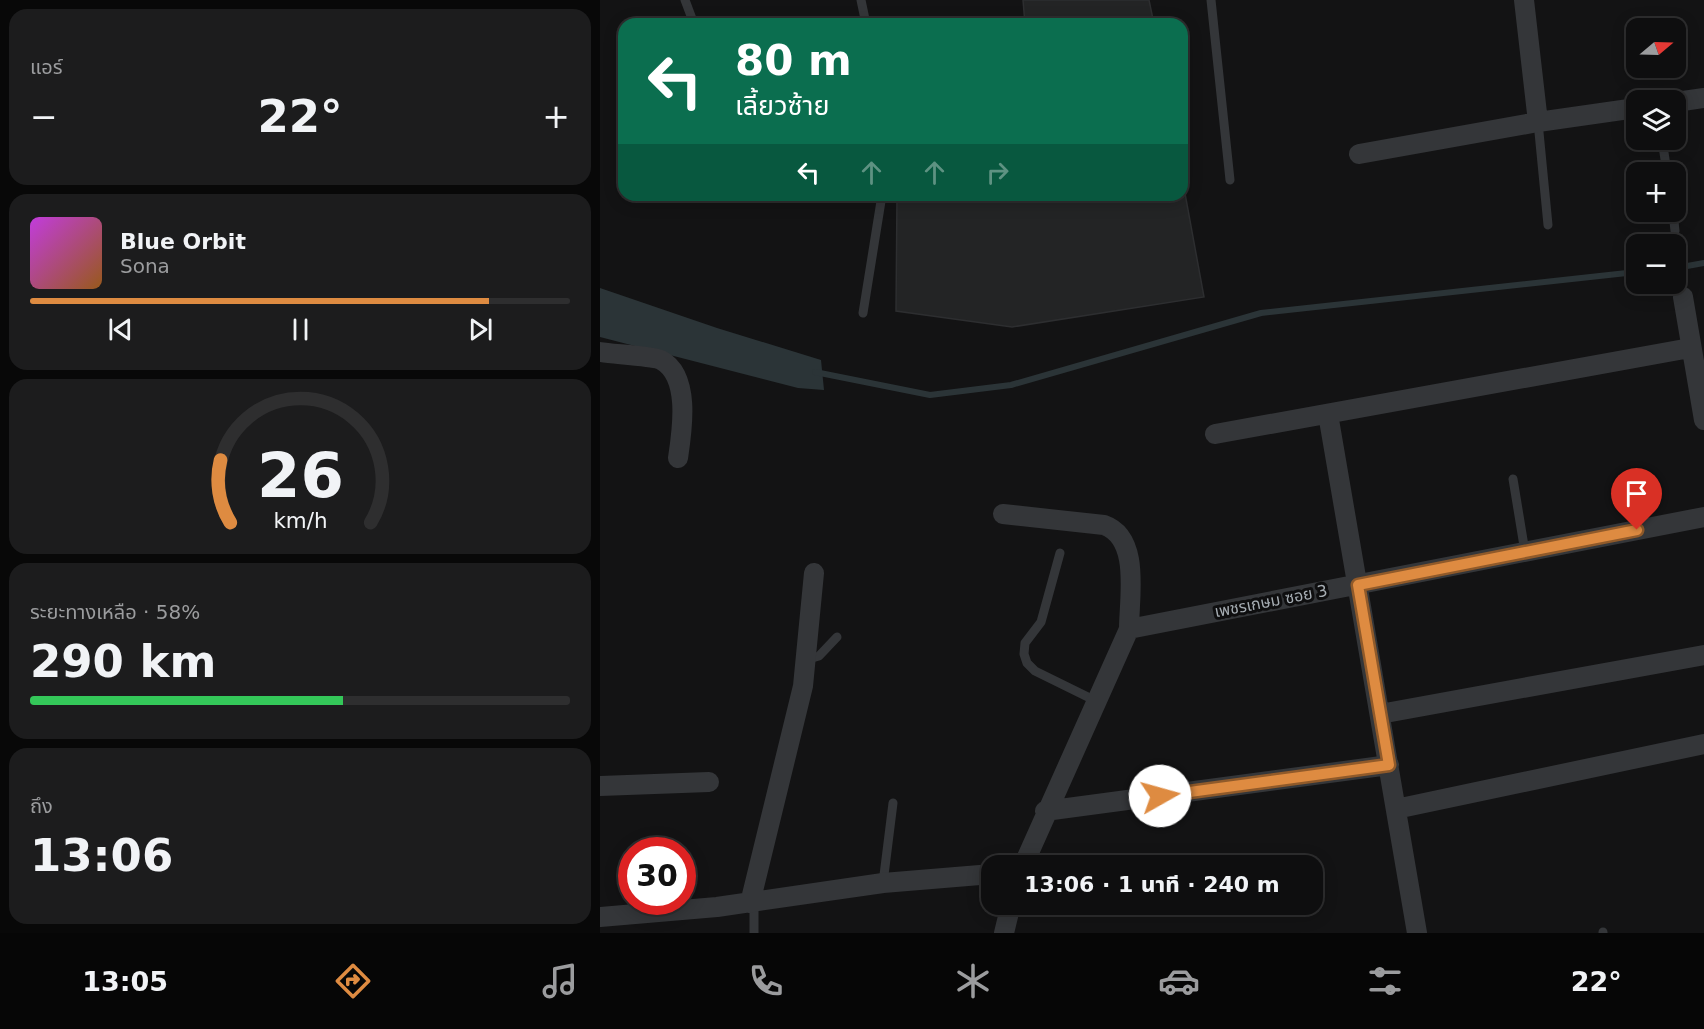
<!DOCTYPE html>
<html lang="th">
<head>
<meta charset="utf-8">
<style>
	:root { --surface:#0e0e0f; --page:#1c1c1d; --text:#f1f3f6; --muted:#9b9c9e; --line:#2e2e2f; --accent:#de8b41 }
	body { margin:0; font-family:"DejaVu Sans","Noto Sans Thai",sans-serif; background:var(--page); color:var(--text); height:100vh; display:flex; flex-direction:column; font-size:22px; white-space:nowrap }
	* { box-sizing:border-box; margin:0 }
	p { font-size:20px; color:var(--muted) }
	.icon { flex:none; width:33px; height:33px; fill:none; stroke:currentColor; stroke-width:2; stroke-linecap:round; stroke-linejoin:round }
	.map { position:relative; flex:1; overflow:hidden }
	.details { display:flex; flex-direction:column; gap:9px; padding:9px; background:#080808; width:600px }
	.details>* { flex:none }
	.hud { position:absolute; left:18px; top:18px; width:570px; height:183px; border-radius:18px; box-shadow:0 3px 15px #0003,0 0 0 2px var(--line); background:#0b6e4f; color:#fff; overflow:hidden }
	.needle { width:39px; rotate:71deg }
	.tools { position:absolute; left:1026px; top:18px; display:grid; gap:12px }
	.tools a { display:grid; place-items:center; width:60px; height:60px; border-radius:12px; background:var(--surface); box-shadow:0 3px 15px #0003,0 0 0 2px var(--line); font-size:30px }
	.speed { position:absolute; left:18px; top:837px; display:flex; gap:12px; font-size:30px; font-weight:700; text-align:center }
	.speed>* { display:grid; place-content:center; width:78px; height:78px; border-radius:50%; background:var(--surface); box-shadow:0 3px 15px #0003,0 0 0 2px var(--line); line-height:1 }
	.speed .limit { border:9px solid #d22; background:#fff; color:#111 }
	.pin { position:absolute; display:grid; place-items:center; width:51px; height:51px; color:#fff; margin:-62px -26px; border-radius:50% 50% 50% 0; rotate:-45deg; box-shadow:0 0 6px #0007 }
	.pin .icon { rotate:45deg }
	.me { position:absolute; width:66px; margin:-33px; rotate:83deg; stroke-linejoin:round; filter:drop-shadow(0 0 4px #0008) }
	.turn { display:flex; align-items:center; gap:21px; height:126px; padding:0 18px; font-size:27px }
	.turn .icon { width:78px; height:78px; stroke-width:2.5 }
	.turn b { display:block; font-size:42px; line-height:51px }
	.lanes { display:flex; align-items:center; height:57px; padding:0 18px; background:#0003; justify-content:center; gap:30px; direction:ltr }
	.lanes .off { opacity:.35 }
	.big { font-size:45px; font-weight:800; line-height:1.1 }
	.details .widget { flex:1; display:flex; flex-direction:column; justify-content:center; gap:9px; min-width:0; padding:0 21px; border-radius:18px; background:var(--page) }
	.details .dial { align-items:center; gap:0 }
	.dial svg { height:156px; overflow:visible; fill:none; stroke:var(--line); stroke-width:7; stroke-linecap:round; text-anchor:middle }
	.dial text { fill:var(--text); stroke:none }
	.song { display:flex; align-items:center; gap:18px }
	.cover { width:72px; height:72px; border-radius:9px; background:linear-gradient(135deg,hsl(290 70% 55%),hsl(30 70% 35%)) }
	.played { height:6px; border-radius:3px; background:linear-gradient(90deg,var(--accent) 85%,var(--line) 85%) }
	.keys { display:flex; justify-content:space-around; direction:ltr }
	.heat { display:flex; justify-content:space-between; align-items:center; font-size:33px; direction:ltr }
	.charge { height:9px; border-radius:4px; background:linear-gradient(90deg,#34c759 58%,var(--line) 0) }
	.trip { position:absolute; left:381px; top:855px; width:342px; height:60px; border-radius:18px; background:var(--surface); box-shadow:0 3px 15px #0003,0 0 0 2px var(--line); font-weight:800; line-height:60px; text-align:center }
	.tab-bar { display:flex; height:96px; justify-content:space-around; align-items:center; background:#060606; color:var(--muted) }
	.tab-bar .icon { width:42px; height:42px }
	.tab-bar .current { color:var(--accent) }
	.tab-bar b { font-size:27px; color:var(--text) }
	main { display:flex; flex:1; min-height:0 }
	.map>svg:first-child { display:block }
	.water { fill:#2b3437 }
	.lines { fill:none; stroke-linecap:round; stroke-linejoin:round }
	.stream { stroke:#2b3437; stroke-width:6 }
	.building { fill:#232425; stroke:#2d2e30; stroke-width:1.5 }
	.service { stroke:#343639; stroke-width:9 }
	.minor { stroke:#343639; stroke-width:20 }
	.route-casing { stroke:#905a2a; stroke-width:15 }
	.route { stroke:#de8b41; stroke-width:10 }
	.labels { text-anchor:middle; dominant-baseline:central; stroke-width:6; stroke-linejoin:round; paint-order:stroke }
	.street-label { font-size:16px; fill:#a6adb3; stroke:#0e0e0f }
</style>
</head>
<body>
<main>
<section class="details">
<div class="widget"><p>แอร์</p>
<div class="heat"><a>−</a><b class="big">22°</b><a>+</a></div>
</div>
<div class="widget">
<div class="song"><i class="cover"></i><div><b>Blue Orbit</b><p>Sona</p></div></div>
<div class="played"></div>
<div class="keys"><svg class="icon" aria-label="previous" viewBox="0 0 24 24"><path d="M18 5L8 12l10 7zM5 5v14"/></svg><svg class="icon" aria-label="pause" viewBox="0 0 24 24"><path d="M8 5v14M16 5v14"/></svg><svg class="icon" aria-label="next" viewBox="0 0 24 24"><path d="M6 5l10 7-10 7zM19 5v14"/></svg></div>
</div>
<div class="widget dial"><svg viewBox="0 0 100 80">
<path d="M14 69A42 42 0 1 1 86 69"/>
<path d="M14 69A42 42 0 0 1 9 37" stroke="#de8b41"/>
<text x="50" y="56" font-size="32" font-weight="700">26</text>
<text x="50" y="72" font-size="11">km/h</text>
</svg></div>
<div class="widget"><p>ระยะทางเหลือ · 58%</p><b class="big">290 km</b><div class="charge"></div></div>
<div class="widget"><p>ถึง</p><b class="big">13:06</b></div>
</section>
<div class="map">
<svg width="1104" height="933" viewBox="0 0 1104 933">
	<rect width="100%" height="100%" fill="#131314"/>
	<path class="water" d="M0 288 117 328 221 360 224 390 198 388 0 337Z"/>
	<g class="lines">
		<path class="stream" d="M1076 268 1104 263
			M215 372 330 395 411 385 661 313 1036 272"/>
	</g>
	<path class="building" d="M423 0H549L554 24H425Z
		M582 177 604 297 412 327 296 311 297 195H582Z"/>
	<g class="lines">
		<path class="service" d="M85 0 94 24
			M261 0 266 24
			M611 0 630 180
			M938 122 948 225
			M1062 140 1067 172
			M1073 212 1075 231
			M263 313 282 195
			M913 479 925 552
			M460 553 441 622 425 643 424 654 427 663 435 671 496 701
			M205 660 219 656 237 637
			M283 883 293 803
			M154 902V933
			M1003 932V933"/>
		<path class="minor" d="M924 0 938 122
			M1076 102 1104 98
			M759 154 938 122 1036 108
			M1083 297 1104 420
			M0 352C11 354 54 356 61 360 91 376 82 431 78 458
			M728 414 817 933
			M615 434 1090 348
			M403 514 504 525C541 538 529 598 529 629
			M780 714 1104 655
			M0 786 109 782
			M796 809 1104 744
			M445 811 789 765
			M423 866 529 629 1104 517
			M150 903 203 686 214 573
			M0 917 117 907 283 883 392 874
			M404 933 411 904"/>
	</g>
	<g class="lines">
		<defs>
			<path id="route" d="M560 796 789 765 758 585 1037 530"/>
		</defs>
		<use href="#route" class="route-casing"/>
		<use href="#route" class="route"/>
	</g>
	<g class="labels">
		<g class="street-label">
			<text transform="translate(671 601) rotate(-11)">เพชรเกษม ซอย 3</text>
		</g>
	</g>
</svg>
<div class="tools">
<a><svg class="needle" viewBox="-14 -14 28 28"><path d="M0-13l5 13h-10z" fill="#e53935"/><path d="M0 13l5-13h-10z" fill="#9b9c9e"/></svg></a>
<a><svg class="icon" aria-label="layers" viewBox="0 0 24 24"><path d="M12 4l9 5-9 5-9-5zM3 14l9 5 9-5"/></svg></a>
<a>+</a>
<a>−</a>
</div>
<div class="speed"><div class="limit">30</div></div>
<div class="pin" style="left:1037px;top:530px;background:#d93025"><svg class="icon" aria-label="arrive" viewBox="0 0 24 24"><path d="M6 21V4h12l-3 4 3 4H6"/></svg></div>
<svg class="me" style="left:560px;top:796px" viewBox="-20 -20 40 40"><circle r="19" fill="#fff"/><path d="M0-13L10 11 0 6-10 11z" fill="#de8b41"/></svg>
<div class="trip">13:06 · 1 นาที · 240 m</div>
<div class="hud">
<div class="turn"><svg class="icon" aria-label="left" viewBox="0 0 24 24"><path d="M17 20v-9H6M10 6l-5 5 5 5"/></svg><div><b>80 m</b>เลี้ยวซ้าย</div></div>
<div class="lanes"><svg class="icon" aria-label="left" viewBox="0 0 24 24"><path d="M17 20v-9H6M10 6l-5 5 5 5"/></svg><svg class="icon off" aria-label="ahead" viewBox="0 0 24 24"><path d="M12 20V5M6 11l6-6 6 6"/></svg><svg class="icon off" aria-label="ahead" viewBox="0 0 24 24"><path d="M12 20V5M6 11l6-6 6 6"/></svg><svg class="icon off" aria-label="right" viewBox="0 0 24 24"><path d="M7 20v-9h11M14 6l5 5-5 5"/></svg></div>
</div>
</div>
</main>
<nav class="tab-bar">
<b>13:05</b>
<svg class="icon current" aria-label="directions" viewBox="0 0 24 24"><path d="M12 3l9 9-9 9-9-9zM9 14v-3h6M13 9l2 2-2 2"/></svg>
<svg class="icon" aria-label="music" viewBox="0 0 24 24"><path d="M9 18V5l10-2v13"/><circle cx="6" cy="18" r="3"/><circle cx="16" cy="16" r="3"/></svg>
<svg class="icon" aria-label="phone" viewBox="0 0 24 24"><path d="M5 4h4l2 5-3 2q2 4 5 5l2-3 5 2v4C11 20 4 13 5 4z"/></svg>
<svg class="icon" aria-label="climate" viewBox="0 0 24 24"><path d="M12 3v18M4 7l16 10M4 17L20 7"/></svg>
<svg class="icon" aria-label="car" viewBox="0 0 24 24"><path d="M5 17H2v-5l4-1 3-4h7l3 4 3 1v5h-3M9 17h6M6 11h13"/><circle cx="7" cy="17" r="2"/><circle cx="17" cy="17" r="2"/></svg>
<svg class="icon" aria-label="filters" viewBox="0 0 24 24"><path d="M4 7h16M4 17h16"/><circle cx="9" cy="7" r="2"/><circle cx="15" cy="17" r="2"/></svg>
<b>22°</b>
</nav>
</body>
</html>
